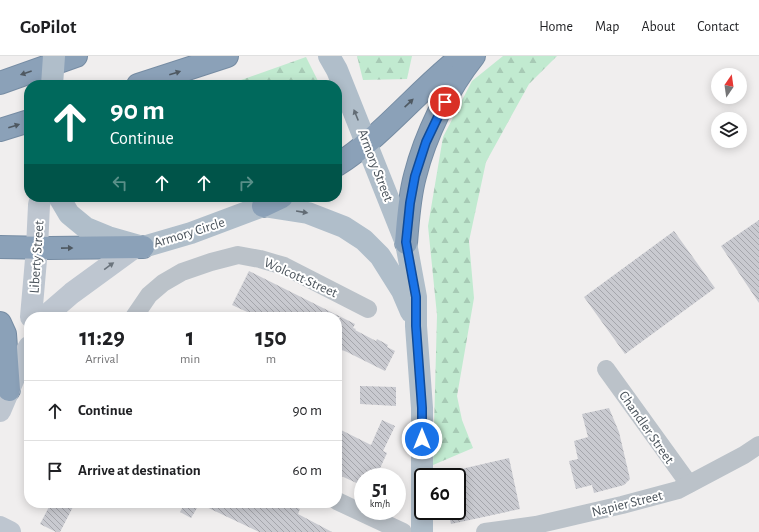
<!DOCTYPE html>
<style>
body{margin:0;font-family:"Alegreya Sans",sans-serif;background:#f2f2f2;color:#202124;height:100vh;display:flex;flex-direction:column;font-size:15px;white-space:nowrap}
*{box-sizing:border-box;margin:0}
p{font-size:13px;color:#757577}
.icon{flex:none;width:22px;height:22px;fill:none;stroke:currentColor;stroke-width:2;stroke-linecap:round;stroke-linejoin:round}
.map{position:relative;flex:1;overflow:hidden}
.details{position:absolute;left:24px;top:256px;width:318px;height:196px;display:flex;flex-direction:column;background:#fff;border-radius:16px;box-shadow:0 2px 10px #0003}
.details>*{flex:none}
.banner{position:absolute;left:24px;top:24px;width:318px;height:122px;border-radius:16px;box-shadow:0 2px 10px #0003;background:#00695c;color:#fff;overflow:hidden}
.needle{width:26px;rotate:13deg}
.controls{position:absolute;left:711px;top:12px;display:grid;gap:8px}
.controls a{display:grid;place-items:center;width:36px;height:36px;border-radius:50%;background:#fff;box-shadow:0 2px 10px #0003;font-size:20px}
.speed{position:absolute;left:354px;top:412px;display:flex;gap:8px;font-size:20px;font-weight:700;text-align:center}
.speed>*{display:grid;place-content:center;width:52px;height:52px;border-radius:50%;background:#fff;box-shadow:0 2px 10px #0003;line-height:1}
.speed small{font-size:10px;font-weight:400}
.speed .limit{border:2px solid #111;border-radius:6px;background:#fff;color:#111}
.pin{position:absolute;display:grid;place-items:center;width:34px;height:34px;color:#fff;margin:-17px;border:2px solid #fff;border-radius:50%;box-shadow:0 1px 4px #0007}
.me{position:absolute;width:44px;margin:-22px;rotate:0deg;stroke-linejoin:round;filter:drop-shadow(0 0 3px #0008)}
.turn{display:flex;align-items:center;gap:14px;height:84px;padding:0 20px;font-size:18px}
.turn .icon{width:52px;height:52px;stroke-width:2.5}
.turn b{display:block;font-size:28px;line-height:34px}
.lanes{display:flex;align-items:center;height:38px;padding:0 20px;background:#0003;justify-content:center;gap:20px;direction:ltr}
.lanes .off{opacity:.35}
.eta{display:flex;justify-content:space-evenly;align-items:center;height:68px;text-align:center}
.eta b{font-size:24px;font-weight:700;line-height:28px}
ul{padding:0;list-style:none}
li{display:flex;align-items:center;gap:12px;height:60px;padding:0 20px;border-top:1px solid #e0e0e0}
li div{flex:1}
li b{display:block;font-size:15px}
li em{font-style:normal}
header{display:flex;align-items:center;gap:24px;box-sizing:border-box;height:56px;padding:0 20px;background:#fff;border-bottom:1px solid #e0e0e0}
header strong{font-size:19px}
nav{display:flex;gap:22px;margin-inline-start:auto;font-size:14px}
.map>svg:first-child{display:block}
.forest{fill:url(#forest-firs)}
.building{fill:url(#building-back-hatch)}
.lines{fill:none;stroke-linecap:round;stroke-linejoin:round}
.motorway-casing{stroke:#768ca3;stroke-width:24}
.minor{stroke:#bbc2c9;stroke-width:18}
.secondary{stroke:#bec6d0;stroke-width:22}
.primary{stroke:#b0beca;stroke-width:22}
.motorway{stroke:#8ba1b8;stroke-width:22}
.primary-bridge{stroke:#b0beca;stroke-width:22}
.oneway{fill:#4f5962}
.oneway2{fill:#626c75}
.oneway3{fill:#6b747d}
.route-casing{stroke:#114b97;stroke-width:10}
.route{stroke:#1a73e8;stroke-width:7}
.labels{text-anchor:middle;stroke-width:4;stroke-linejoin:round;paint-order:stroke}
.street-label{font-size:14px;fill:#485159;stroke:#fff}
</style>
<header>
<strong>GoPilot</strong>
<nav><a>Home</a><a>Map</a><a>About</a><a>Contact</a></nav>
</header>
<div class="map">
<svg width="759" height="476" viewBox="0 0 759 476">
<defs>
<pattern id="forest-firs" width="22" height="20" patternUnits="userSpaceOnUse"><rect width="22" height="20" fill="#c1ead0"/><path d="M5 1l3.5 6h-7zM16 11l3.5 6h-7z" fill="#a7cab5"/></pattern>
<pattern id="building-back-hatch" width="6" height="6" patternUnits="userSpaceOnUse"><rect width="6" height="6" fill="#c9cad0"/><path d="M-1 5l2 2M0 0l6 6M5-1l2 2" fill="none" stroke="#a5a6ac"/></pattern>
</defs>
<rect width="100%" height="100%" fill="#f0eeee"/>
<g class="forest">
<path d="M357,0H412L407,23L363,24Z"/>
<path d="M503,0H557L529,28L486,106L469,185L474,242L457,340L462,364L473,392L433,409L437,259L428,170L443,81L472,25Z"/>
<path d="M306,1L320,29H227Z"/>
</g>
<g class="building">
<path d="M759,164V247L721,190Z"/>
<path d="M674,175L715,232L625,298L584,241Z"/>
<path d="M249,215L355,268L353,272L356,273L355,274L376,285L377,283L388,289L387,291L395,295L385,315L347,296L337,292V267L340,261H258L232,249Z"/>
<path d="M360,330L396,331V350L360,348Z"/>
<path d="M609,352L619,376L630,423L624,429L594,437L592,429L576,433L569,405L578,403L574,385L588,381L582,358Z"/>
<path d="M382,364L395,370L383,395L387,397L376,421H363V430L337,418V372L371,389Z"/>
<path d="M509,402L520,453L451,468L448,455H457V414Z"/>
<path d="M51,447H75L60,476H56L40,468Z"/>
<path d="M185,447H188L197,452L191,462L180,456Z"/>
<path d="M198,447H286L300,453L298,458L332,476H259Z"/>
</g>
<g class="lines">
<g class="motorway-casing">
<g id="motorway">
<path d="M0,27L76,0"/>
<path d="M138,29L227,0"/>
<path d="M0,74L29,65"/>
<path d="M337,109C384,79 418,34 462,0"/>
<path d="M263,150L282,141"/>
<path d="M406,187C408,164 409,142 415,120C425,80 448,32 474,0"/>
<path d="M0,191L50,192L143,191"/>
<path d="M0,267L5,278L9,334"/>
</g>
</g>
<g class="minor">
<path d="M134,261L149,239L163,227L182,216L211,206L238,199L260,203L284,210L368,253"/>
<path d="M606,313L689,428"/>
<path d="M337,445L403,476"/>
<path d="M485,476L536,469L622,449L678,434L744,399L759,389"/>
</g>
<g class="secondary">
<path d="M31,261L37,192L39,149L41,141"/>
<path d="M47,261L50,256L72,237L135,191"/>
<path d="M0,355L23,301L29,291"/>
<path d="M0,471L10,476"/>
</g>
<g class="primary">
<path d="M329,0L337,14L406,187L416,241V270L422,352V476"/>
<path d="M59,141L69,158L86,172L108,181L143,191L191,177L263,150L308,157L344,171L364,184L380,200L402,235L411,256"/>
</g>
<use href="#motorway" class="motorway"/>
<path class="primary-bridge" d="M52,29L54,0"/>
</g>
<defs><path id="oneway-solid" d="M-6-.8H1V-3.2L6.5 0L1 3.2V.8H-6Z"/></defs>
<g class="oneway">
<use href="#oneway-solid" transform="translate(26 17) rotate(161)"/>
<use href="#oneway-solid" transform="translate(175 17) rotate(-18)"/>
<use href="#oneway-solid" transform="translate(409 47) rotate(-43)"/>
<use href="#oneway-solid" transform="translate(14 70) rotate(-18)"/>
<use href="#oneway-solid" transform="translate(67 192) rotate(-1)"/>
</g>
<g class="oneway2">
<use href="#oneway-solid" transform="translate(356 59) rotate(-112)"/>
<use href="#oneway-solid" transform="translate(302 156) rotate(9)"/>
</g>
<use class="oneway3" href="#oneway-solid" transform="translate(109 210) rotate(-36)"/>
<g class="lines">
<g class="route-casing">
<path id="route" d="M422,383V352L416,270V241L406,186L410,147L415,120L426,86L445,46"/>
</g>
<use href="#route" class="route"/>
</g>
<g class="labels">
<g class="street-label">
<text transform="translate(376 109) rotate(69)" y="5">Armory Street</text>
<text transform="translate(189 176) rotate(-17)" y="5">Armory Circle</text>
<text transform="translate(36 201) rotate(-86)" y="5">Liberty Street</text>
<text transform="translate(301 221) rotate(24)" y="5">Wolcott Street</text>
<text transform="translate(647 371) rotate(55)" y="5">Chandler Street</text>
<text transform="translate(627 447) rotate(-14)" y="5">Napier Street</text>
</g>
</g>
</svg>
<div class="controls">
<a><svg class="needle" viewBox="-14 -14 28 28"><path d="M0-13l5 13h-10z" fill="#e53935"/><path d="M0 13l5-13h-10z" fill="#757577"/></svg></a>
<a><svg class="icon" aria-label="layers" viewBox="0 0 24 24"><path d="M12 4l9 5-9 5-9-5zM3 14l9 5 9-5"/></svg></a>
</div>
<div class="speed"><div>51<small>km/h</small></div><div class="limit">60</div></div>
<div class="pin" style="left:445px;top:46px;background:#d93025"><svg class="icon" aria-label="arrive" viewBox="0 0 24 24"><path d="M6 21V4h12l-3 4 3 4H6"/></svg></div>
<svg class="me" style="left:422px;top:383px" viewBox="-20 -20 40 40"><circle r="17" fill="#1a73e8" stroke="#fff" stroke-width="3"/><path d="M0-11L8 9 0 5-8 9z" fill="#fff"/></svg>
<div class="banner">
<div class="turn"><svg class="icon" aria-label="ahead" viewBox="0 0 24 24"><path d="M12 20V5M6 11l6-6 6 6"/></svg><div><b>90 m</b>Continue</div></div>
<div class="lanes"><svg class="icon off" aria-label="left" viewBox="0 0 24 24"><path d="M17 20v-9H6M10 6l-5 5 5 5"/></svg><svg class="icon" aria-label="ahead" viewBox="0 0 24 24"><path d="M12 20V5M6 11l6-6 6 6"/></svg><svg class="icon" aria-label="ahead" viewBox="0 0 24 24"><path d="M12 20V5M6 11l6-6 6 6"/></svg><svg class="icon off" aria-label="right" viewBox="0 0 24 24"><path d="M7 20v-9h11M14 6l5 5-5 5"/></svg></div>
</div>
<section class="details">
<div class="eta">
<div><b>11:29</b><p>Arrival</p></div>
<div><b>1</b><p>min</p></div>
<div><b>150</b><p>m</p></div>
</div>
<ul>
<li><svg class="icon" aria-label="ahead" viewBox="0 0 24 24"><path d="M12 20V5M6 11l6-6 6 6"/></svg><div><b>Continue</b></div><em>90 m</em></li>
<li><svg class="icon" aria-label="arrive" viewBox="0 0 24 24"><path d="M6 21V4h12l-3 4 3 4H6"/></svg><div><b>Arrive at destination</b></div><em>60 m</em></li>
</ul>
</section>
</div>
